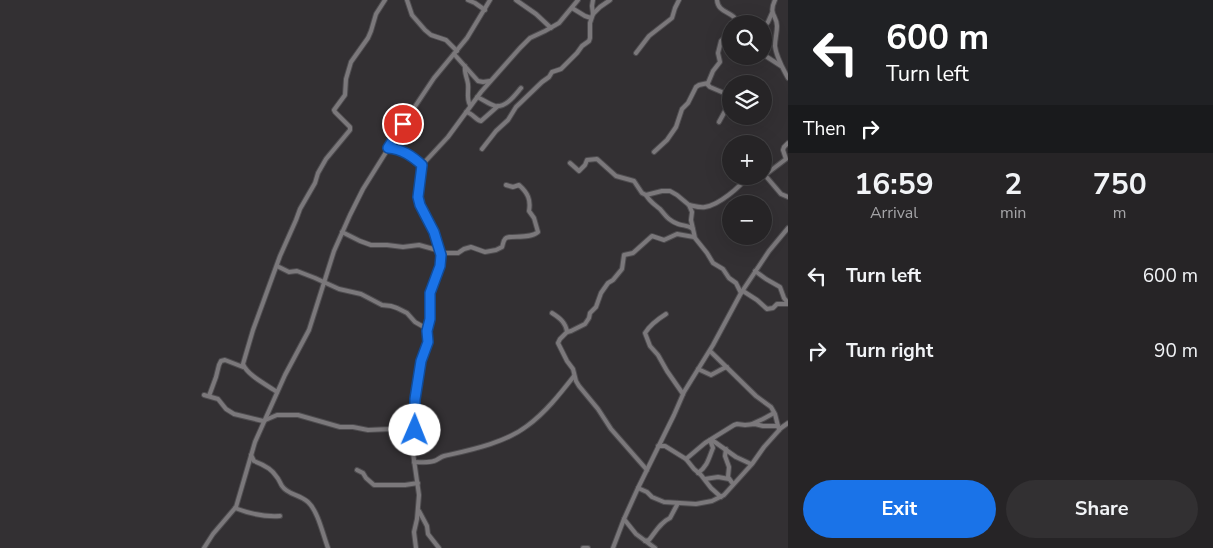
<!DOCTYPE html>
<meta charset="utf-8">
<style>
body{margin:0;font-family:"Nunito Sans",sans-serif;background:#323032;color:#f1f3f6;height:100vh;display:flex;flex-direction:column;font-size:19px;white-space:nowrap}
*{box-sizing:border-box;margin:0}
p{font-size:16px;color:#a4a4a7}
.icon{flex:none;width:28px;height:28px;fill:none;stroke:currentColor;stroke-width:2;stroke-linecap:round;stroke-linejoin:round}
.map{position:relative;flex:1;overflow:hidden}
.panel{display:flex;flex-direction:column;background:#262426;width:425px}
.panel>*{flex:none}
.top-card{background:#202124;color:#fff;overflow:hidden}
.buttons{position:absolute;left:722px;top:15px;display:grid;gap:10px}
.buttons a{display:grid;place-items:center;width:50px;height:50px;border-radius:50%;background:#262426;box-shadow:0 5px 20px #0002,0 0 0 1px #424143;font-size:25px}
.pin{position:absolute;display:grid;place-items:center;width:42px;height:42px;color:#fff;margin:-21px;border:2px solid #fff;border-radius:50%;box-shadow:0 1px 5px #0007}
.me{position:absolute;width:55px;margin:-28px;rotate:1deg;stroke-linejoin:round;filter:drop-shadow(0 0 4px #0008)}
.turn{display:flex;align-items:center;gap:18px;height:105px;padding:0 15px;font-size:22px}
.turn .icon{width:65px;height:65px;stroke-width:2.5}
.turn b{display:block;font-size:35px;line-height:42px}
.then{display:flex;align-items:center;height:48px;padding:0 15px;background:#0003;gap:10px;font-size:19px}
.eta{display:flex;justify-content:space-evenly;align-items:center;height:85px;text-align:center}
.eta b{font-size:30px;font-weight:700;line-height:35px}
.cta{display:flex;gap:10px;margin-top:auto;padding:10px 15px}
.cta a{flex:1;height:58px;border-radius:30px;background:#1a73e8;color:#fff;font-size:20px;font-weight:700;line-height:58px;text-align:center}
.cta a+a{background:#323032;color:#f1f3f6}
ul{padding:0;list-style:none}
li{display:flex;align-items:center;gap:15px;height:75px;padding:0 15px}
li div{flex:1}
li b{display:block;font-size:19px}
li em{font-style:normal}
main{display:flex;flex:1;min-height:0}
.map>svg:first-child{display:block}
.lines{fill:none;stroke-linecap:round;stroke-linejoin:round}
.minor-casing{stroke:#4e4c4f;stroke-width:6}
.minor{stroke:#7b787b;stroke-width:4}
.route-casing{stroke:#114b97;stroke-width:12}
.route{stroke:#1a73e8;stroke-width:9}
</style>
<main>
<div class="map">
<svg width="788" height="548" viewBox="0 0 788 548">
<rect width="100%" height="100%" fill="#333033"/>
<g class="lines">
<g class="minor-casing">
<g id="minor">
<path d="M407,0L412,15L425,30L431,35L446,40L457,51"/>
<path d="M468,0L475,3L485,10"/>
<path d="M516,0L536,14L551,28"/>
<path d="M717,0C718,14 735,11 738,24"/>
<path d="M775,0C768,15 777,15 777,26C777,33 775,39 775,46C776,56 783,69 788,78"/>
<path d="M572,8L585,16L591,18"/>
<path d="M593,14L600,7L610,0"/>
<path d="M764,27L768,22L772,13"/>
<path d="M636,53L649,36L672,18L675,8L679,0"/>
<path d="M454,54L478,81L483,82L490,81"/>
<path d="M764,55L781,66"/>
<path d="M465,66C464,73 467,77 468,84C469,91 466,98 470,105"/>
<path d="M707,84L710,87L731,96"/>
<path d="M477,97C482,99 489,104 495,106C506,108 515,95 521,88"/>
<path d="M466,112C473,113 475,120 481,121L498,106"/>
<path d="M719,122L731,100"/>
<path d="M388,148C402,149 412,156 422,165"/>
<path d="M482,149L496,131L508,120L516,107L542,82L549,77L552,72L561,69L577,53L582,46L589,41L590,38V23L593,14L592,6L593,0"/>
<path d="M654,152L667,140L676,127L682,109L688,103L696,87L699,85L708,83L713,71L720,62L718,53L721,41L731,32"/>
<path d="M570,163L579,171L585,165L587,160L597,159L616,176L634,181L642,193L646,195L662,191H670L677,195L689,205L692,212L691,220L695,238L707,253L713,263L723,269L729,278L736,283L741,293"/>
<path d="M764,174L781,194L788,197"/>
<path d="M765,175L786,159L783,150L784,147L788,143"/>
<path d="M646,195C650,202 654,204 660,209C666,216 669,221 678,224C684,226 688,225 693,229"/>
<path d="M689,205C694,206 700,208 705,207C719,205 740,187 748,176"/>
<path d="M342,232L360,241L371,245H387L403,247L419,245L437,250L441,253H458L464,249L471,247L485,252L496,250L502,247C503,245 503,241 505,239C508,234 529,240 538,232L534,218L529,211C531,200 528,193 519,185L513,187L506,185"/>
<path d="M277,266L289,272L297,271L315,278L339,289L361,294L382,305L391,306L397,308L407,313L415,322L422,326H429"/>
<path d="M755,271L766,279L780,287L784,298L788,303"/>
<path d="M743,291L757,300L767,309L773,308L777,304H788"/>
<path d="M552,313C560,318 566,323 567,332L560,339L558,343L567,361L573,369L576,381L579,386L598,409L611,429L647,470"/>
<path d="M666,314C658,319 650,325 645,333L650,346L658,355L667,371L683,394"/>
<path d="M567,332L571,331L585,324L589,318L590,313L596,307L601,293L608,283L613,280L622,269L624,255L633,253L652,236L664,240L677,234L694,237"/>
<path d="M710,351L756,396L771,407L775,414L779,430"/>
<path d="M698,369L711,375L724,368L727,367"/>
<path d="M277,392C267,385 247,375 243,364L253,330L280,256L296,220L300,209L315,183L318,173L326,159L350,130V127L335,112L334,110L345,95L346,79L351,62L368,38L371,31L376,14L385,0"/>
<path d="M204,395L218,399L226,409L234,414L263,421L277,415H298L340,427H353L368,430L391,429L397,432L403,437L413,439"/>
<path d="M209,396L216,377L219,365L221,361L225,360L243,367"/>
<path d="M752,424L763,419L774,413"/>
<path d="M712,440L736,457L751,464"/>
<path d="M658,446H665L686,459L694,469L701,475L711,488L721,497"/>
<path d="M726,449L725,456L729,467L728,477L733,484"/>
<path d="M251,455L254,461C262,464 272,469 276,476C279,479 280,483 282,486C288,495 299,494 308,502C318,511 323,535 328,548"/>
<path d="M686,459L705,443L734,425L737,424L745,425L755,424L763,426H778"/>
<path d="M414,462C421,462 428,463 434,461C438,460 440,457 444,456C470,450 505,443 527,426C545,413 560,394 574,376"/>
<path d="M357,470L363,473L366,478L374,485H405L418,483"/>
<path d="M698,473C708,466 709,457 713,448L710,440"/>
<path d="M705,479L718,477L729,479"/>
<path d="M638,488L647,492L652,497L664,502L696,504L712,501L724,495L752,464L764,447L781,428L788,423"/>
<path d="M235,508C250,514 264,517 280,516"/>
<path d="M419,511L427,526L428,534L439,548"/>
<path d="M624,519L636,534L655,548"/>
<path d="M645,541L649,540C656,531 661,522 670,518L678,503"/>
<path d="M204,548L213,534L236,507L255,442L285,375L309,330L334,251L350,215L363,189L408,117L434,78L467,38L490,0"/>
<path d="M416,548L414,532L417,519L419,495L412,446L415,433V399L421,361L428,342L427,331L430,320V293L440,266L441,255L434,232L420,205L418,197L422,165L448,137L481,92L520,48L530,38L545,31L559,23L578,0"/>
<path d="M583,548H588"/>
<path d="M613,548L624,519L638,488L674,415L684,392L713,345L741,293L769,251L788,228"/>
</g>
</g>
<use href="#minor" class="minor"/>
</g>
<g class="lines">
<g class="route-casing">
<path id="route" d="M403,124L388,148C402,149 412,156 422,165L418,197L420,205L434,232L441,255L440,266L430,293V319L427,331L428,342L421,361L415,399V430"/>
</g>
<use href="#route" class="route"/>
</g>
</svg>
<div class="buttons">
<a><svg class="icon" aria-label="search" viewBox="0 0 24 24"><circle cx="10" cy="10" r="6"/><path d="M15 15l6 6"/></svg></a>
<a><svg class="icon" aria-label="layers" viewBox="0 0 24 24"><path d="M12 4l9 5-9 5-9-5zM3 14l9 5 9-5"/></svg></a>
<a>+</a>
<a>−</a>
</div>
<div class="pin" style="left:403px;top:124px;background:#d93025"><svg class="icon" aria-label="arrive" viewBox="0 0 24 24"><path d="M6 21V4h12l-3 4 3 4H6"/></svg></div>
<svg class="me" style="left:415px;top:430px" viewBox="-20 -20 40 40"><circle r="19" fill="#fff"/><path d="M0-13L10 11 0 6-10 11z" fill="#1a73e8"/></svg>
</div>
<section class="panel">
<div class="top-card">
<div class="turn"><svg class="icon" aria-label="left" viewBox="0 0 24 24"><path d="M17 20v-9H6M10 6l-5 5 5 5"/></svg><div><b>600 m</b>Turn left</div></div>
<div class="then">Then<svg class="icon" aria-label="right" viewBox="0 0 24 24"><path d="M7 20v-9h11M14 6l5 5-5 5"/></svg></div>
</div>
<div class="eta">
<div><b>16:59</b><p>Arrival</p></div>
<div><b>2</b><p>min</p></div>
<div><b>750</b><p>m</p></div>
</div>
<ul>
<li><svg class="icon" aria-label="left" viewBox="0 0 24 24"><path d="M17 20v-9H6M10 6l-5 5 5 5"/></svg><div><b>Turn left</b></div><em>600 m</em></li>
<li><svg class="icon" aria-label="right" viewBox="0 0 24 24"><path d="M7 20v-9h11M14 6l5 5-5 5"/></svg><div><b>Turn right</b></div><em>90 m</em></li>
</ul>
<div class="cta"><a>Exit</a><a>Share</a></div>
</section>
</main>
